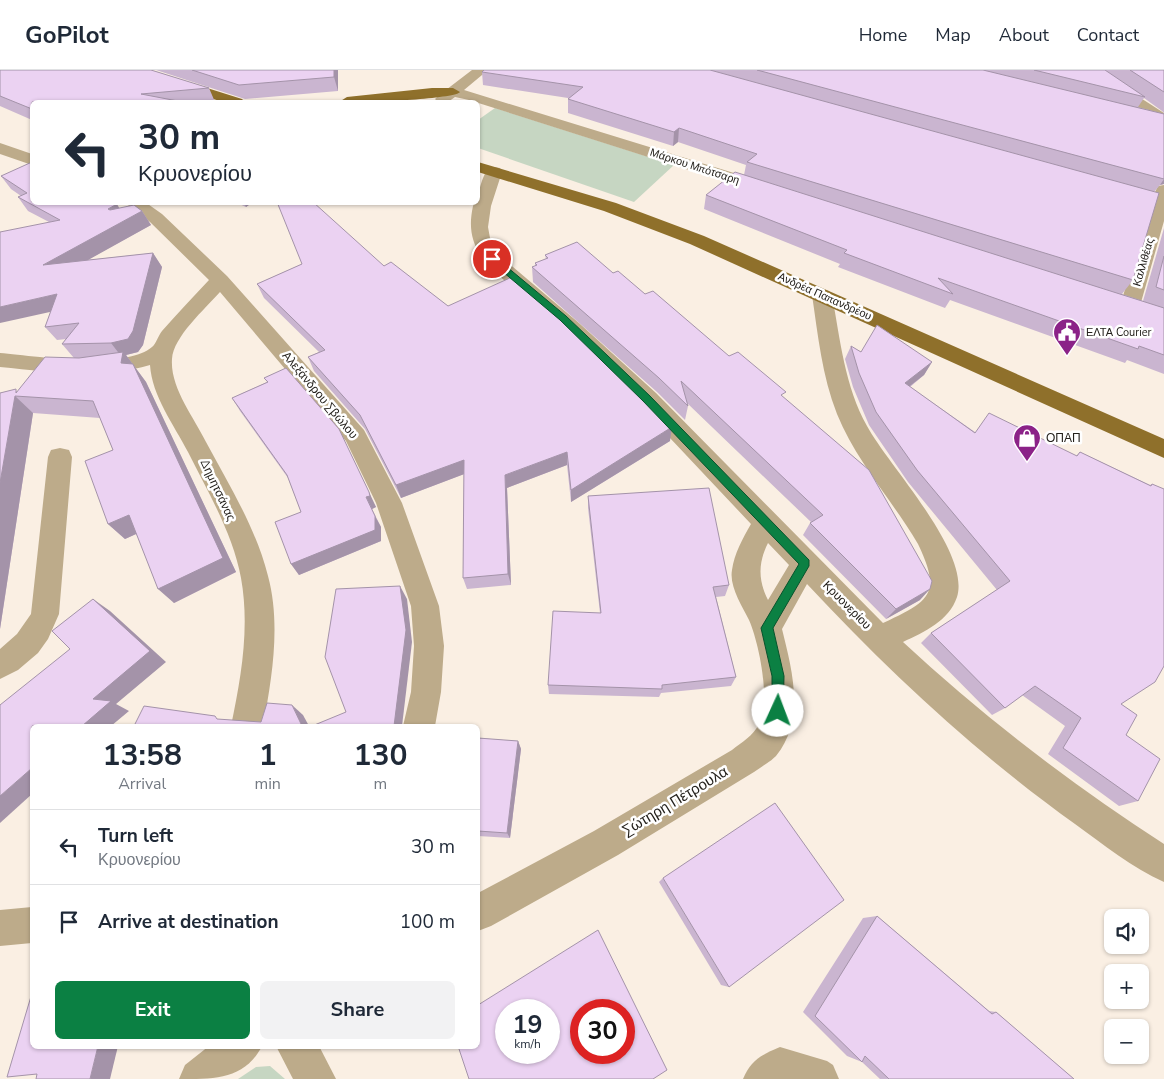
<!DOCTYPE html>
<meta charset="utf-8">
<style>
body{margin:0;font-family:"Nunito Sans",sans-serif;background:#f2f2f3;color:#1f2937;height:100vh;display:flex;flex-direction:column;font-size:19px;white-space:nowrap}
*{box-sizing:border-box;margin:0}
p{font-size:16px;color:#747a83}
.icon{flex:none;width:28px;height:28px;fill:none;stroke:currentColor;stroke-width:2;stroke-linecap:round;stroke-linejoin:round}
.map{position:relative;flex:1;overflow:hidden}
.drawer{position:absolute;left:30px;top:654px;width:450px;height:325px;display:flex;flex-direction:column;background:#fff;border-radius:8px;box-shadow:0 1px 4px #0004}
.drawer>*{flex:none}
.hud{position:absolute;left:30px;top:30px;width:450px;height:105px;border-radius:8px;box-shadow:0 1px 4px #0004;background:#fff;color:#1f2937;overflow:hidden}
.fabs{position:absolute;left:1104px;top:839px;display:grid;gap:10px}
.fabs a{display:grid;place-items:center;width:45px;height:45px;border-radius:8px;background:#fff;box-shadow:0 1px 4px #0004;font-size:25px}
.speed{position:absolute;left:495px;top:929px;display:flex;gap:10px;font-size:25px;font-weight:700;text-align:center}
.speed>*{display:grid;place-content:center;width:65px;height:65px;border-radius:50%;background:#fff;box-shadow:0 1px 4px #0004;line-height:1}
.speed small{font-size:12px;font-weight:400}
.speed .limit{border:8px solid #d22;background:#fff;color:#111}
.pin{position:absolute;display:grid;place-items:center;width:42px;height:42px;color:#fff;margin:-21px;border:2px solid #fff;border-radius:50%;box-shadow:0 1px 5px #0007}
.me{position:absolute;width:55px;margin:-28px;rotate:2deg;stroke-linejoin:round;filter:drop-shadow(0 0 4px #0008)}
.turn{display:flex;align-items:center;gap:18px;height:105px;padding:0 25px;font-size:22px}
.turn .icon{width:65px;height:65px;stroke-width:2.5}
.turn b{display:block;font-size:35px;line-height:42px}
.eta{display:flex;justify-content:space-evenly;align-items:center;height:85px;text-align:center}
.eta b{font-size:30px;font-weight:700;line-height:35px}
.action{display:flex;gap:10px;margin-top:auto;padding:10px 25px}
.action a{flex:1;height:58px;border-radius:8px;background:#0b8043;color:#fff;font-size:20px;font-weight:700;line-height:58px;text-align:center}
.action a+a{background:#f2f2f3;color:#1f2937}
ul{padding:0;list-style:none}
li{display:flex;align-items:center;gap:15px;height:75px;padding:0 25px;border-top:1px solid #e0e1e3}
li div{flex:1}
li b{display:block;font-size:19px}
li em{font-style:normal}
header{display:flex;align-items:center;gap:30px;box-sizing:border-box;height:70px;padding:0 25px;background:#fff;border-bottom:1px solid #e0e1e3}
header strong{font-size:24px}
nav{display:flex;gap:28px;margin-inline-start:auto;font-size:18px}
.map>svg:first-child{display:block}
.green{fill:#c6d6c2}
.lines{fill:none;stroke-linecap:round;stroke-linejoin:round}
.minor{fill:#bdab8a;fill-rule:evenodd}
.major{fill:#8f702b;fill-rule:evenodd}
.wall{fill:#cab5d0}
.shaded-wall{fill:#a493a9}
.building{fill:#ebd2f2;stroke:#a493a9;fill-rule:evenodd}
.route{fill:#0b8043;stroke:#07532c}
.labels{text-anchor:middle;stroke-width:5;stroke-linejoin:round;paint-order:stroke}
.far-street-label{font-size:11px;fill:#24211c;stroke:#fff}
.far-poi-label{font-size:11px;fill:#24211c;stroke:#fff;text-anchor:start}
.street-label{font-size:12px;fill:#24211c;stroke:#fff}
.poi-label{font-size:12px;fill:#24211c;stroke:#fff;text-anchor:start}
.near-street-label{font-size:15px;fill:#24211c;stroke:#fff}
</style>
<header>
<strong>GoPilot</strong>
<nav><a>Home</a><a>Map</a><a>About</a><a>Contact</a></nav>
</header>
<div class="map">
<svg width="1164" height="1009" viewBox="0 0 1164 1009">
<rect width="100%" height="100%" fill="#faefe3"/>
<g class="green">
<path d="M495,38L674,95L634,132L478,78V50Z"/>
<path d="M270,996L285,1009H238L256,997Z"/>
</g>
<g class="lines">
<g class="minor">
<path d="M472,0H488L464,20L770,114L773,118L770,122H758L469,30L455,27L448,32H438L435,29L438,26Z"/>
<path d="M1080,0H1097L1164,43V55L1158,53Z"/>
<path d="M0,73L32,84V95L0,84Z"/>
<path d="M494,97L500,98L502,102L491,136L488,157L490,168L499,185L579,253L656,323L883,553C930,531 942,524 918,474C892,430 856,391 837,344C822,306 818,265 812,225L815,221L822,219L829,221L832,225C840,269 845,317 867,356C888,395 971,482 957,527C949,551 924,562 903,572C984,647 1071,714 1164,774V812C1132,798 1103,774 1075,754C977,684 889,602 807,514L782,559C792,600 806,649 776,686C770,692 761,697 754,702L618,785L491,856L478,861V823L594,761L732,680C742,672 753,666 759,654C771,630 759,573 749,550C742,536 729,516 732,500C734,484 743,468 751,454L621,316L485,193C472,174 468,159 473,136L475,132H478C478,121 482,108 488,98ZM768,473L789,495L768,530C758,510 758,493 768,473Z"/>
<path d="M1164,115V151L1140,236L1137,241L1130,243L1123,241L1120,236L1150,136L1113,126L1110,122L1113,118L1119,117L1153,126L1158,116Z"/>
<path d="M124,132H145L162,144L227,206L364,360L402,433L439,536L444,576L441,622L435,656H403L411,622L414,576L411,536L376,433L346,371L220,222C205,239 173,267 172,289C170,318 194,347 206,372C229,415 256,458 268,506C281,554 272,608 263,656H231C241,608 250,558 241,508C233,464 208,422 188,382C174,355 152,326 150,295C99,310 51,302 0,297V283C34,286 125,300 152,277C156,274 158,266 162,261C177,244 193,227 209,210L150,152Z"/>
<path d="M60,378L69,380L72,387L59,544L48,569L38,583L18,600L0,609V579L17,564L31,544L48,387L51,380Z"/>
<path d="M32,837V873L0,876V840Z"/>
<path d="M209,976H262C245,1009 215,1009 179,1009L185,995Z"/>
<path d="M276,976H319L336,1009H293Z"/>
<path d="M780,977L827,991L833,995L839,1009H743C751,990 761,985 780,977Z"/>
</g>
<g class="major">
<path d="M128,0H150L242,29L245,32H223L130,3Z"/>
<path d="M432,18H453L460,22C456,29 353,34 339,32L347,27Z"/>
<path d="M478,92L616,133L704,166L1164,369V388L690,174L604,141L478,102Z"/>
</g>
</g>
<g class="wall">
<path d="M0,0L209,18L215,32H32V50L0,36Z"/>
<path d="M156,0H338V21L245,29Z"/>
<path d="M484,0H1164V43L1162,41L1144,28L1138,37L1164,44V114L1160,115L1154,122L1133,210L1122,224L1143,231L1164,158V304L1127,290L1125,293L950,230L945,238L838,197L840,194L704,139L706,125L744,105L746,95L678,72L673,76L568,43V28L483,15L482,2Z"/>
<path d="M1,106L119,138L142,141L151,155L87,190L153,183L162,197L143,275L138,282L126,285L146,312L236,502L174,533L136,464L125,469L108,454L113,380L100,348L33,343L0,559V323L18,321L74,288L62,274L66,269L57,270L45,257L51,242L49,152L28,141L18,127L21,126L11,119Z"/>
<path d="M235,132H253L246,137Z"/>
<path d="M545,185L613,203L645,224L784,328L920,530L886,549L803,465L810,453L811,452L687,333L688,336L685,350L657,322L533,212L532,197L535,196V193L546,189Z"/>
<path d="M302,194L384,196L448,236L670,371L571,432L567,395L507,418L511,515L467,519L463,508L464,404L401,428L365,359L314,301L308,287L319,282L264,228L257,214Z"/>
<path d="M851,276L861,282L932,292L924,305L910,317L975,362L1076,386L1080,382L1150,415L1152,414L1121,634L1138,731L1119,736L1048,684L1065,656L1022,625L1005,638L992,645L921,573L931,563L997,520L908,412L869,355L853,317L845,289Z"/>
<path d="M264,308L374,434L376,437L372,439L381,457V471L299,505L291,494L301,442L288,408L240,341L232,328L267,312Z"/>
<path d="M588,426L729,515L725,526L716,527L736,607L731,616L661,623L659,627L549,624L548,615L600,543L588,438Z"/>
<path d="M478,668L518,671L521,679L510,768L478,766Z"/>
<path d="M663,808L729,917L721,915L659,812Z"/>
<path d="M877,846L989,941L996,942L1074,1009H880L862,992L847,986L803,942L863,848Z"/>
</g>
<g class="shaded-wall">
<path d="M334,0H338V21L334,7Z"/>
<path d="M679,58L678,72L673,76L674,62Z"/>
<path d="M1164,105V114L1160,115L1164,109Z"/>
<path d="M244,132H253L246,137Z"/>
<path d="M117,134L125,148L108,139Z"/>
<path d="M142,141L151,155L54,209L43,195Z"/>
<path d="M153,183L162,197L143,275L138,282L126,285L146,312L236,502L174,533L158,519L121,293V286L111,273Z"/>
<path d="M57,224L68,238L0,253V237Z"/>
<path d="M932,292L924,305L897,326L905,313Z"/>
<path d="M15,326L33,343L0,559V413Z"/>
<path d="M672,357L670,371L571,432V420Z"/>
<path d="M567,382V395L507,418L511,515L508,504L505,405Z"/>
<path d="M464,390L467,403L401,428L396,415Z"/>
<path d="M369,422L376,437L372,439L366,427Z"/>
<path d="M129,445L145,460L125,469L108,454Z"/>
<path d="M375,446L381,457V471L299,505L291,494Z"/>
<path d="M400,516L407,529L412,572L402,656H394Z"/>
<path d="M930,519L920,530L886,549L896,539Z"/>
<path d="M93,529L110,541L166,592L116,634L129,641L111,656H82L93,629Z"/>
<path d="M292,635L303,645L309,656H302Z"/>
<path d="M518,671L521,679L510,768L507,763Z"/>
<path d="M32,698V724L0,753V726Z"/>
<path d="M98,976H118L110,1009H90Z"/>
</g>
<g class="building">
<path d="M0,0H151L209,18L141,24L183,32H32V39L0,26Z"/>
<path d="M192,0H334V7L239,15Z"/>
<path d="M484,0H710L1159,123L1133,210L747,92L757,84L679,58L674,62L568,29L583,17L482,2Z"/>
<path d="M757,0H983L1164,44V109Z"/>
<path d="M1034,0H1105L1145,27Z"/>
<path d="M1130,0H1164V22Z"/>
<path d="M32,92V132H114L117,134L108,139L110,140L134,135L142,141L43,195L153,183L133,261L128,269L111,273L62,274L79,253L45,257L57,224L0,237V162L60,150L18,127L27,123L1,106Z"/>
<path d="M735,102L1164,238V285L1139,276L1138,279L938,208L953,224L844,183L847,180L706,125Z"/>
<path d="M277,132H313L384,196L391,192L448,236L512,207L621,304L672,357L571,420L567,382L505,405L508,504L463,508L464,390L396,415L360,345L308,287L325,280L257,214L302,194Z"/>
<path d="M577,172L613,203L618,201L645,224L653,221L729,286L738,282L786,322L781,325L869,400L932,511L930,519L896,539L810,453L823,445L681,311L688,336L659,308L532,197L537,195L535,193L548,188L545,185Z"/>
<path d="M1164,186V220L1156,217Z"/>
<path d="M877,255L932,292L905,313L975,363L989,343L1077,386L1080,382L1151,416L1152,414L1164,419V596L1155,612L1121,634L1137,645L1126,665L1160,689L1138,731L1063,678L1081,648L1035,616L1005,638L931,563L1010,511L917,400L876,342L859,303L851,276L861,282Z"/>
<path d="M123,282L121,293L133,294L223,488L158,519L129,445L108,454L85,391L113,380L93,331L15,326L0,413V323L16,319V323L45,287L79,288Z"/>
<path d="M286,298L339,359L369,422L370,426L366,427L375,446V460L291,494L275,452L301,442L287,405L232,328L268,312L264,308Z"/>
<path d="M709,418L729,515L713,517L736,607L662,615V619L548,615L553,541L601,543L588,426Z"/>
<path d="M400,516L406,560L394,656H312L346,642L325,587L336,519Z"/>
<path d="M93,529L150,581L93,629L111,631L82,656H32V698L0,726V635L70,579L52,561Z"/>
<path d="M267,633L292,635L302,656H134L144,636L215,646L217,649L261,652Z"/>
<path d="M478,668L518,671L507,763L478,761Z"/>
<path d="M775,733L844,830L729,917L663,808Z"/>
<path d="M877,846L992,944L996,942L1074,1009H889L865,986L862,992L815,946Z"/>
<path d="M598,860L667,1000L653,1009H469L458,976H478V935ZM506,940H549V982H506ZM581,940H624V982H581Z"/>
<path d="M32,923V976H98L90,1009H36L37,1004L7,1007Z"/>
</g>
<path class="route" d="M490,187H495L566,246L650,326L809,490V496L773,558L784,606L783,646L778,648L774,646L772,641V606L761,558L799,494L643,331L560,250L490,191Z"/>
<defs>
<g id="civic-pin" transform="scale(1.4375)"><path d="M0 17L-7.5 6A9.5 9.5 0 1 1 7.5 6Z" fill="#8b2288" stroke="#fff"/><path d="M-.6-6.5H3V-4.5H.6V-3L4-1V1h2V6H-6V1h2V-1L-.6-3ZM-1.2 2.5V6h2.4V2.5Z" fill="#fff"/></g>
<g id="shop-pin" transform="scale(1.4375)"><path d="M0 17L-7.5 6A9.5 9.5 0 1 1 7.5 6Z" fill="#8b2288" stroke="#fff"/><path d="M-5-2.5h2.3a2.7 3.5 0 0 1 5.4 0H5L5.5 6h-11ZM-1.5-2.5h3a1.5 2.3 0 0 0-3 0Z" fill="#fff"/></g>
</defs>
<g fill-rule="evenodd">
<use href="#civic-pin" x="1067" y="262"/>
<use href="#shop-pin" x="1027" y="368"/>
</g>
<g class="labels">
<g class="far-street-label">
<text transform="translate(695 96) rotate(18)" y="4">Μάρκου Μπότσαρη</text>
<text transform="translate(1143 192) rotate(-74)" y="4">Καλλιθέας</text>
<text transform="translate(825 226) rotate(24)" y="4">Ανδρέα Παπανδρέου</text>
</g>
<g class="far-poi-label">
<text x="1086" y="266">ΕΛΤΑ Courier</text>
</g>
<g class="street-label">
<text transform="translate(320 325) rotate(50)" y="4">Αλεξάνδρου Σβώλου</text>
<text transform="translate(218 420) rotate(65)" y="4">Δημητσάνας</text>
<text transform="translate(847 535) rotate(45)" y="4">Κρυονερίου</text>
</g>
<g class="poi-label">
<text x="1046" y="372">ΟΠΑΠ</text>
</g>
<g class="near-street-label">
<text transform="translate(675 731) rotate(-31)" y="5">Σώτηρη Πέτρουλα</text>
</g>
</g>
</svg>
<div class="fabs">
<a><svg class="icon" aria-label="sound" viewBox="0 0 24 24"><path d="M4 9h4l5-4v14l-5-4H4zM17 9q2 3 0 6"/></svg></a>
<a>+</a>
<a>−</a>
</div>
<div class="speed"><div>19<small>km/h</small></div><div class="limit">30</div></div>
<div class="pin" style="left:492px;top:189px;background:#d93025"><svg class="icon" aria-label="arrive" viewBox="0 0 24 24"><path d="M6 21V4h12l-3 4 3 4H6"/></svg></div>
<svg class="me" style="left:778px;top:641px" viewBox="-20 -20 40 40"><circle r="19" fill="#fff"/><path d="M0-13L10 11 0 6-10 11z" fill="#0b8043"/></svg>
<div class="hud">
<div class="turn"><svg class="icon" aria-label="left" viewBox="0 0 24 24"><path d="M17 20v-9H6M10 6l-5 5 5 5"/></svg><div><b>30 m</b>Κρυονερίου</div></div>
</div>
<section class="drawer">
<div class="eta">
<div><b>13:58</b><p>Arrival</p></div>
<div><b>1</b><p>min</p></div>
<div><b>130</b><p>m</p></div>
</div>
<ul>
<li><svg class="icon" aria-label="left" viewBox="0 0 24 24"><path d="M17 20v-9H6M10 6l-5 5 5 5"/></svg><div><b>Turn left</b><p>Κρυονερίου</p></div><em>30 m</em></li>
<li><svg class="icon" aria-label="arrive" viewBox="0 0 24 24"><path d="M6 21V4h12l-3 4 3 4H6"/></svg><div><b>Arrive at destination</b></div><em>100 m</em></li>
</ul>
<div class="action"><a>Exit</a><a>Share</a></div>
</section>
</div>
